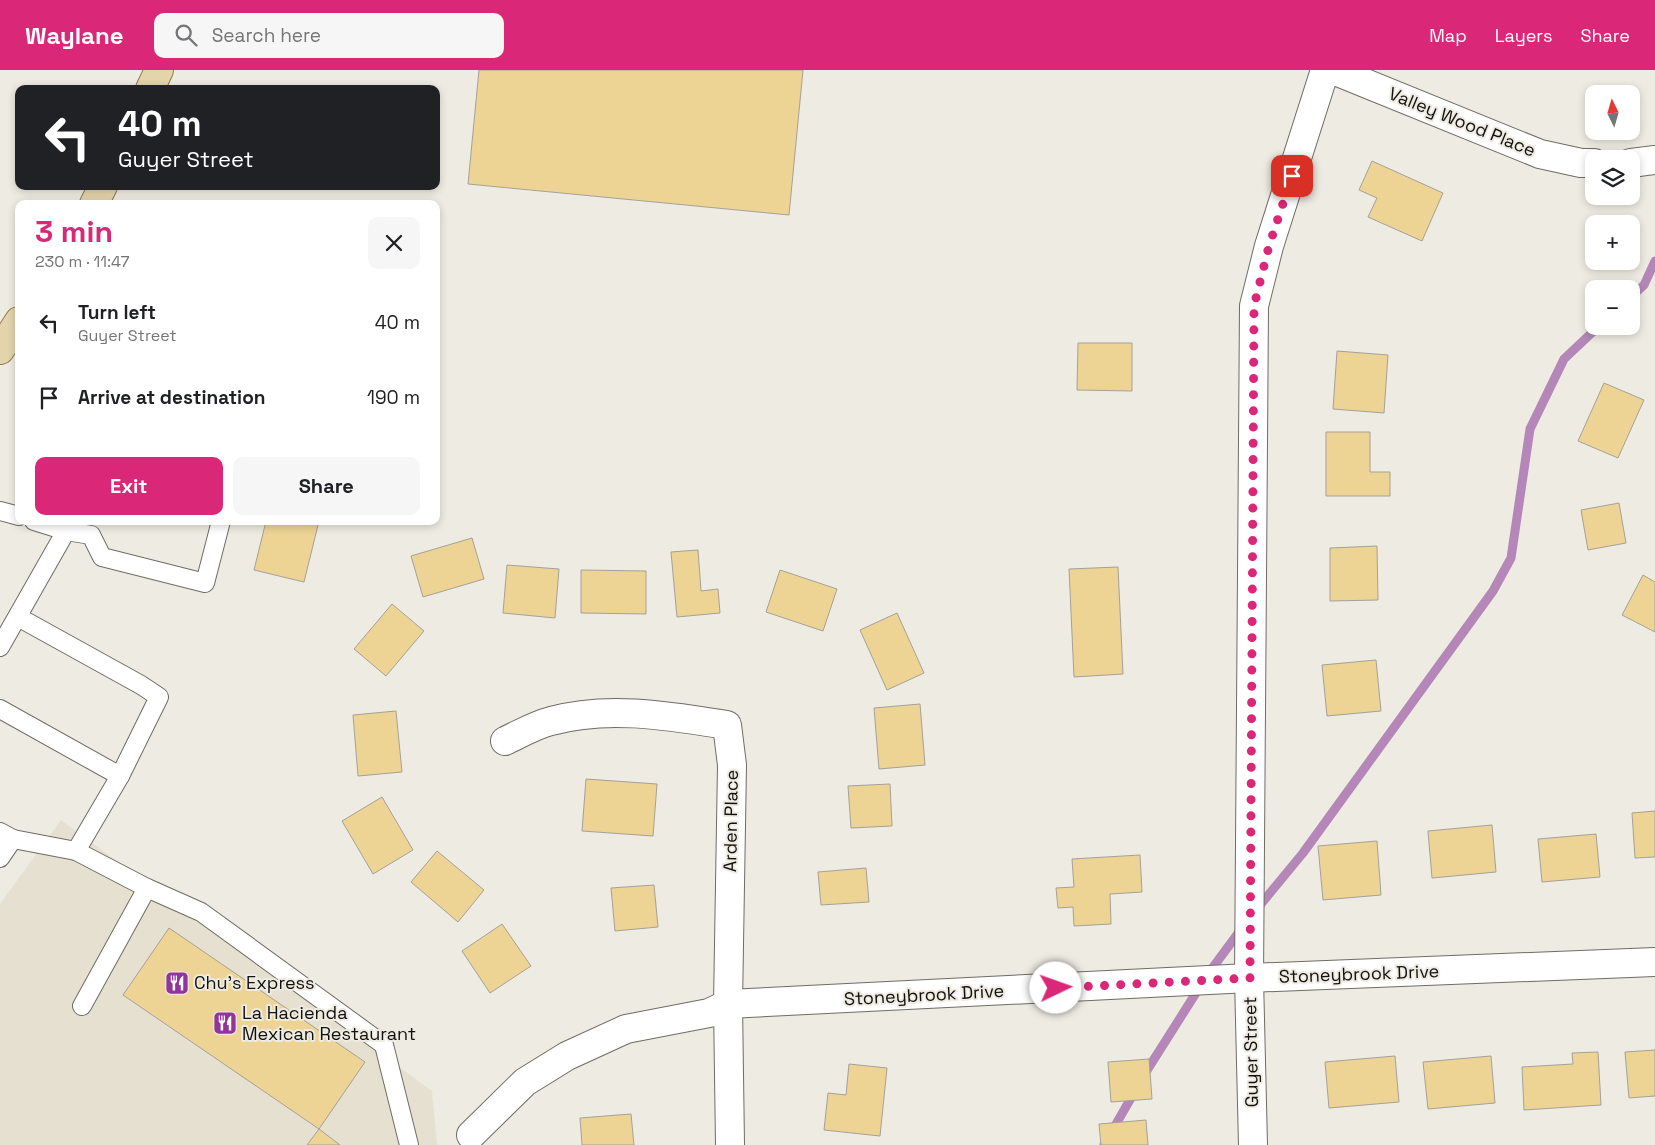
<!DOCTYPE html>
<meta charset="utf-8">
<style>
body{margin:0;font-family:"Space Grotesk",sans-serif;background:#f6f6f6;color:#202124;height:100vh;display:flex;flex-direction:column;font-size:19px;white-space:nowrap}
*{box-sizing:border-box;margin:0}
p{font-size:16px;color:#757577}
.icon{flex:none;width:28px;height:28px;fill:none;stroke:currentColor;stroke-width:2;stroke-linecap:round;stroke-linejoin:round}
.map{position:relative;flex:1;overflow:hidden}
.sheet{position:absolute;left:15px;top:130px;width:425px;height:325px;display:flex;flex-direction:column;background:#fff;border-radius:10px;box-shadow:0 2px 8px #0003}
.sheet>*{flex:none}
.hud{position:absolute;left:15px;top:15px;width:425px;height:105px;border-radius:10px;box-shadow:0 2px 8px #0003;background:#202124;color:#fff;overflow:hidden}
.needle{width:32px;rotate:355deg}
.buttons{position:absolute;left:1585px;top:15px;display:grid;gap:10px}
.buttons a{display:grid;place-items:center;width:55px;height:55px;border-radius:10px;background:#fff;box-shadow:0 2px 8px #0003;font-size:25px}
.pin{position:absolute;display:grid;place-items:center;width:42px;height:42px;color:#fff;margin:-21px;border-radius:10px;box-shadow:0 2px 8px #0006}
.me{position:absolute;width:55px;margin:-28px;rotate:87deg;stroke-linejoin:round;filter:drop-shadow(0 0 4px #0008)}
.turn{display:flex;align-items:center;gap:18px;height:105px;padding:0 20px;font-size:22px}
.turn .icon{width:65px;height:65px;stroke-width:2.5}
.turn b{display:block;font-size:35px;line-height:42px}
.round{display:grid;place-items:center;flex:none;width:52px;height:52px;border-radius:10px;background:#f6f6f6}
.overview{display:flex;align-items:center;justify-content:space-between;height:85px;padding:0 20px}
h1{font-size:30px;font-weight:800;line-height:38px;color:#db2777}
.primary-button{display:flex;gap:10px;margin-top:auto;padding:10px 20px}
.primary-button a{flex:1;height:58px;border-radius:10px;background:#db2777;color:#fff;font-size:20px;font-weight:800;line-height:58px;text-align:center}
.primary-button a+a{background:#f6f6f6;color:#202124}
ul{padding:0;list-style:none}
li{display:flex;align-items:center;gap:15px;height:75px;padding:0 20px}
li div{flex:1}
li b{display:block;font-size:19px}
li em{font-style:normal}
header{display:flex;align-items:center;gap:30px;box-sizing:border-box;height:70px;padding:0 25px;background:#db2777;color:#fff}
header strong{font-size:24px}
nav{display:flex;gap:28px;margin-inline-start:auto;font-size:18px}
.search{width:350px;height:45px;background:#f6f6f6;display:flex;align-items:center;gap:12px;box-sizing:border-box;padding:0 18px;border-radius:10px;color:#757577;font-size:19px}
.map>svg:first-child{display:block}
.built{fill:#e6e0d0}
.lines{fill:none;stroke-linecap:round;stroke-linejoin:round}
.stream{stroke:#b487b8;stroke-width:9}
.building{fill:#edd494;stroke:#a5a199}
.lane-casing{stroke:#6f6c64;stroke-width:20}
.street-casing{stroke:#6f6c64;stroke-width:30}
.primary-casing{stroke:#8d7d4f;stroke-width:30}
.lane{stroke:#fff;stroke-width:18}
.street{stroke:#fff;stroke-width:28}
.primary{stroke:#e3d4ab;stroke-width:28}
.route{stroke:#db2777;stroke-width:9;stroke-dasharray:0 16.2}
.labels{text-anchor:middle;stroke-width:4;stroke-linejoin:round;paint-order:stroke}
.street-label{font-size:18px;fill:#11100d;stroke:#eeebe2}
.poi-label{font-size:18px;fill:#11100d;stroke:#eeebe2;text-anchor:start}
</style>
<header>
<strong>Waylane</strong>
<div class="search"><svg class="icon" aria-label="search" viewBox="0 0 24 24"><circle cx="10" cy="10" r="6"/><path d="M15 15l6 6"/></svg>Search here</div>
<nav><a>Map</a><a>Layers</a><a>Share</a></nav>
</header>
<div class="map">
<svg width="1655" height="1075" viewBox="0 0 1655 1075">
<rect width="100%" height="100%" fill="#eeebe2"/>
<path class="built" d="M61,750L432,1021L437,1075H0V834Z"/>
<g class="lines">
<g class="stream">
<path d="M1631,227L1644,215L1655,191"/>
<path d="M1256,840L1303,783L1493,521L1511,488L1530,359L1564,289L1599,256"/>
<path d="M1208,904L1242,858"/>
<path d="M1144,1005L1201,915"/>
<path d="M1104,1075L1135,1021"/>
</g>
</g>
<g class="building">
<path d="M479,0H803L789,145L468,114Z"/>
<path d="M1372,91L1443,123L1422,171L1368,147L1377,128L1359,120Z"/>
<path d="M1078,273H1132V321L1077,320Z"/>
<path d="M1337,281L1388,285L1384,343L1333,339Z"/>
<path d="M1604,313L1644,330L1618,388L1578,371Z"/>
<path d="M1326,362H1370V402H1390V426H1326Z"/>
<path d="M1619,433L1626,473L1588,480L1581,440Z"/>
<path d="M266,451H319L304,512L254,500Z"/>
<path d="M472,468L484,509L423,527L411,486Z"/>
<path d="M1377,476L1378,530L1330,531V478Z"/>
<path d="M698,480L701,521L718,519L720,543L677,547L671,482Z"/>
<path d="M507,495L559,499L555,548L503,543Z"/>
<path d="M1118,497L1123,604L1074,607L1069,499Z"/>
<path d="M581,500L646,501V544L581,543Z"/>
<path d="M780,500L837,519L823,561L766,542Z"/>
<path d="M1643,505L1655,512V562L1622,545Z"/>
<path d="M392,534L424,561L386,606L354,579Z"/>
<path d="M897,543L924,603L887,620L860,560Z"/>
<path d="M1376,590L1381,641L1327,646L1322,595Z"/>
<path d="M920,634L925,695L879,699L874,638Z"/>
<path d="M396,641L402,702L358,706L353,645Z"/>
<path d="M586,709L657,714L653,766L582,761Z"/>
<path d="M890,714L892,756L851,758L848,716Z"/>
<path d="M382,727L413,780L373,804L342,751Z"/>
<path d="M1655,741V787L1635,788L1632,743Z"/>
<path d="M1492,755L1496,802L1432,808L1428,761Z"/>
<path d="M1596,764L1600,807L1542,812L1538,769Z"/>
<path d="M1377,771L1381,825L1323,830L1318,776Z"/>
<path d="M437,781L484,820L458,852L411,812Z"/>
<path d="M1140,785L1142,822L1110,824L1111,854L1074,856L1073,837L1058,838L1056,818L1074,817L1072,789Z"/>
<path d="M866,798L869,832L821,835L818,802Z"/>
<path d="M654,815L658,857L615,861L611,818Z"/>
<path d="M502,854L531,896L490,923L462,881Z"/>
<path d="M169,858L365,992L319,1059L123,925Z"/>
<path d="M1655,980V1026L1629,1028L1625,982Z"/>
<path d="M1598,982L1601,1035L1524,1040L1522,997L1573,994L1572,983Z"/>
<path d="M1395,986L1399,1032L1329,1038L1325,992Z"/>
<path d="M1491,986L1495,1033L1428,1039L1423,992Z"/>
<path d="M1149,989L1152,1029L1111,1032L1108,992Z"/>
<path d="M849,994L887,998L880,1066L824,1060L828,1023L846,1025Z"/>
<path d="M631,1044L634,1075H582L580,1048Z"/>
<path d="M1146,1050L1148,1075H1101L1099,1054Z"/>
<path d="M319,1059L340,1075H307Z"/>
</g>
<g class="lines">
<g class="lane-casing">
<g id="lane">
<path d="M0,441L19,446"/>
<path d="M34,451L66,461L91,465L102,487L205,513L221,451"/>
<path d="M18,547L141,615L159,627L120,706L76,781"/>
<path d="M0,577L66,461"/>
<path d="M0,639L120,706"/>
<path d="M0,762L13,769L0,788"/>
<path d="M13,769L76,781L147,818L201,842L384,975L409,1075"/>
<path d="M82,936L147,818"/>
</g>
</g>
<g class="street-casing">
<g id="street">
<path d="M1333,0L1540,84L1581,93H1594"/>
<path d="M1631,93L1655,90"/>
<path d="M505,671C520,664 535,655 551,651C608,635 670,646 727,655L732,695L728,934L730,1075"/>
<path d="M471,1065L525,1012L567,986L626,959L709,943L728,934L1249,908L1655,892"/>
<path d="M1253,1075L1249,908L1254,236L1269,176L1325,0"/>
</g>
</g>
<g class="primary-casing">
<g id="primary">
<path d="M150,19L159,0"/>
<path d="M94,134L103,116"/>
<path d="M0,280L19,251"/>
</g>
</g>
<use href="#lane" class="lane"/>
<use href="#street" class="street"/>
<use href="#primary" class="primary"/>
</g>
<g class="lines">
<path class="route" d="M1056,918L1250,908L1254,236L1269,176L1292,106"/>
</g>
<defs>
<g id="restaurant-square" transform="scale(1.25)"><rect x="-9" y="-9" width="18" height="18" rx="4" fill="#93349d" stroke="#eeebe2"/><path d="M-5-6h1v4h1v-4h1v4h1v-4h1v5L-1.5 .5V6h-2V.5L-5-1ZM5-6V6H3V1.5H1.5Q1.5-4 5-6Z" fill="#fff"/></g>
</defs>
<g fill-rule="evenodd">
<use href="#restaurant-square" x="177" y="913"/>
<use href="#restaurant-square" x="225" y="953"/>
</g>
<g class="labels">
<g class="street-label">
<text transform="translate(1462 52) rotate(22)" y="6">Valley Wood Place</text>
<text transform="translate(731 751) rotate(-89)" y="6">Arden Place</text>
<text transform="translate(1359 904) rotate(-2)" y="6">Stoneybrook Drive</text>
<text transform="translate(924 925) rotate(-3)" y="6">Stoneybrook Drive</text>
<text transform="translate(1251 982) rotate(-91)" y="6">Guyer Street</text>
</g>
<g class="poi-label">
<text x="194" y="919">Chu's Express</text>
<text x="242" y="949">La Hacienda<tspan x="242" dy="21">Mexican Restaurant</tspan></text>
</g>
</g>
</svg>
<div class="buttons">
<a><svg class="needle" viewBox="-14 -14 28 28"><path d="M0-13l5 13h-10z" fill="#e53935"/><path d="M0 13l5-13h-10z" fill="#757577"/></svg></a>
<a><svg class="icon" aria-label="layers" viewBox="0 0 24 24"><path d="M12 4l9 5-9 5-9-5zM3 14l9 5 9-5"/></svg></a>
<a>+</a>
<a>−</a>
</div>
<div class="pin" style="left:1292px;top:106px;background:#d93025"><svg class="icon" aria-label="arrive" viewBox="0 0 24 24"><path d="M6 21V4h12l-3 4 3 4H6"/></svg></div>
<svg class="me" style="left:1056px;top:918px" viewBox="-20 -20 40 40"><circle r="19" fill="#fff"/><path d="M0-13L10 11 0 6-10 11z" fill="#db2777"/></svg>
<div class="hud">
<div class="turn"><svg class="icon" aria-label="left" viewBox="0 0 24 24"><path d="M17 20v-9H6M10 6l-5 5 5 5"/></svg><div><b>40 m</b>Guyer Street</div></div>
</div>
<section class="sheet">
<div class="overview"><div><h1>3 min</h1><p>230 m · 11:47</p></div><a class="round"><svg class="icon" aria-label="close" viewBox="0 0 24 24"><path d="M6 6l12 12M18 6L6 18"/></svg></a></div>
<ul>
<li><svg class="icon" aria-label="left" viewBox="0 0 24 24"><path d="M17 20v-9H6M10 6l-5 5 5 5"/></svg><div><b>Turn left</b><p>Guyer Street</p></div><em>40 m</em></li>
<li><svg class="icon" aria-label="arrive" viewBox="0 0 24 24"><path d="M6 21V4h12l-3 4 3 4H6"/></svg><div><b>Arrive at destination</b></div><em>190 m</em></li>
</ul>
<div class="primary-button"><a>Exit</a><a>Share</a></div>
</section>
</div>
